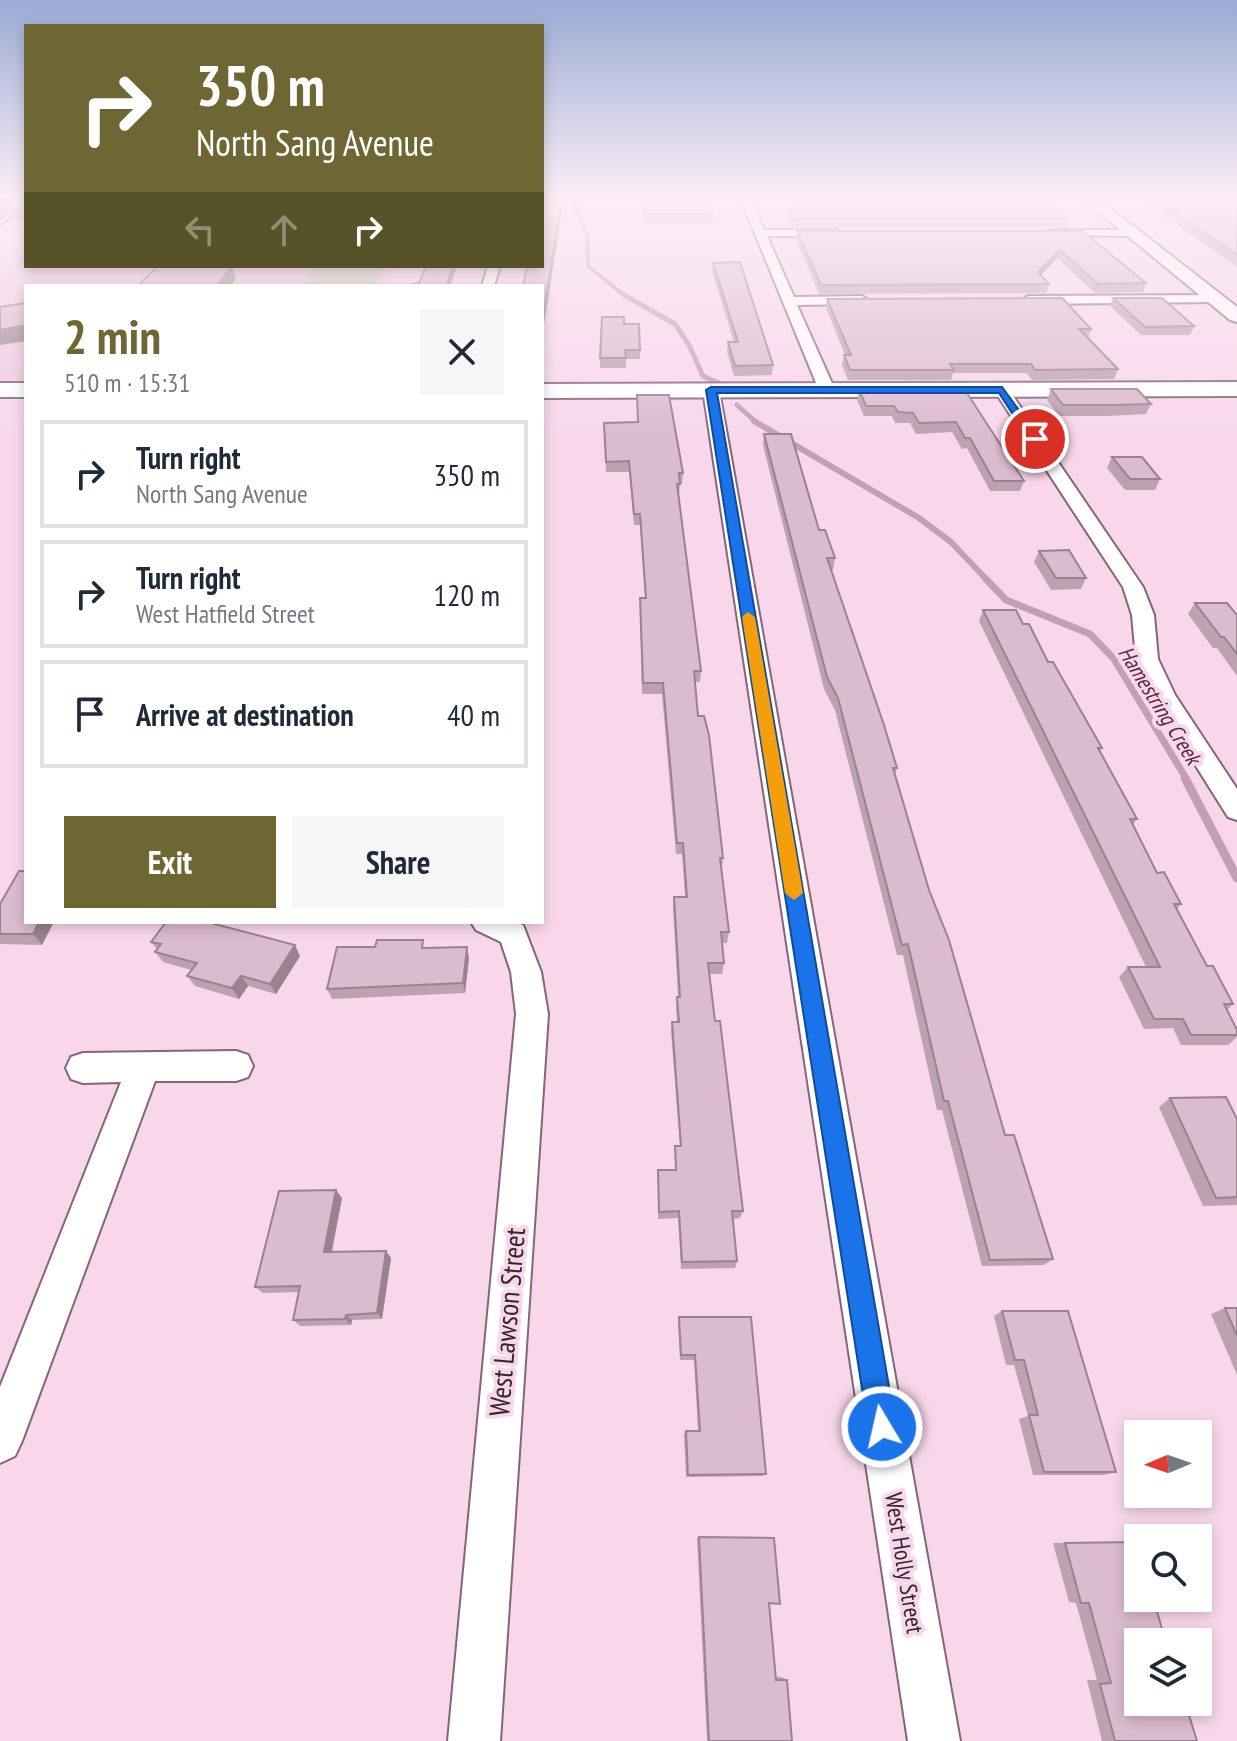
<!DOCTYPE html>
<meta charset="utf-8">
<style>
body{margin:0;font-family:"PT Sans Narrow",sans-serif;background:#f6f6f7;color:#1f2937;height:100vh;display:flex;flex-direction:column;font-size:30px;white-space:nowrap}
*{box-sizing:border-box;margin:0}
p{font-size:26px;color:#747a83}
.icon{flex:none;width:44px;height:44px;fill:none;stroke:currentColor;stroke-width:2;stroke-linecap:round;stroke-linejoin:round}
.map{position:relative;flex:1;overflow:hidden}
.side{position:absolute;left:24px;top:284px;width:520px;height:640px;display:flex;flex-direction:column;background:#fff;border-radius:0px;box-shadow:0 4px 12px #0003}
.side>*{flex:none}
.top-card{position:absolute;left:24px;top:24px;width:520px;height:244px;border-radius:0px;box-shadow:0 4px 12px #0003;background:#6e6734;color:#fff;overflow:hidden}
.needle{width:52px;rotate:268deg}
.tools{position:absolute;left:1124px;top:1420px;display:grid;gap:16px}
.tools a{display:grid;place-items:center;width:88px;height:88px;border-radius:0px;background:#fff;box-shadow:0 4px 12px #0003;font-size:40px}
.pin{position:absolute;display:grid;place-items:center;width:68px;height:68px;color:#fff;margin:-34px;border:4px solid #fff;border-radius:50%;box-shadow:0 2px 8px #0007}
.me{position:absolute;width:88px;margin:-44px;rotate:351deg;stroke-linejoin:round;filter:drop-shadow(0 0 6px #0008)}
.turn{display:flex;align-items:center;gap:28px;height:168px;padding:0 40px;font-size:36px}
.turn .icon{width:104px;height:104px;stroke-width:2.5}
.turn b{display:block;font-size:56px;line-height:68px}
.lanes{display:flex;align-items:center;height:76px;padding:0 40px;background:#0003;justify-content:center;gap:40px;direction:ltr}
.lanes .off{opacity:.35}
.round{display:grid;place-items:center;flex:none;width:84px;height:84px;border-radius:0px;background:#f6f6f7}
.head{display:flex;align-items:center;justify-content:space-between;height:136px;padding:0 40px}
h1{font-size:48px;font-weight:600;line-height:60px;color:#6e6734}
.cta{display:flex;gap:16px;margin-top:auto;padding:16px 40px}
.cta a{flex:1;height:92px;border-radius:0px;background:#6e6734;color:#fff;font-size:32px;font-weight:600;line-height:92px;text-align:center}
.cta a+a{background:#f6f6f7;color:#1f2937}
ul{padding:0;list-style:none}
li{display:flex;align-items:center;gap:24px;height:108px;margin:0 16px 12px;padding:0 24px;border:4px solid #e0e1e3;border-radius:0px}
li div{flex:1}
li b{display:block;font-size:30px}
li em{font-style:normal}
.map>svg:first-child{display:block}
.built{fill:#f0c9e1}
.green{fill:#ccc9af}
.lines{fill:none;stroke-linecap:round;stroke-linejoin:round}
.stream-far4{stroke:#c39eb5;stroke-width:4}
.stream-far3{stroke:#c39eb5;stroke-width:5}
.stream-far2{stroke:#c39eb5;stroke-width:6}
.stream-far1{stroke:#c39eb5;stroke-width:7}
.stream{stroke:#c39eb5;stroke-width:9}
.lane-casing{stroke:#836678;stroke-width:4}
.street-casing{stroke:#836678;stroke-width:4}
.secondary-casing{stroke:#836678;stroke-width:4}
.lane{fill:#fff;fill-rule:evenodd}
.street{fill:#fff;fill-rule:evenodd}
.secondary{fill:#fff;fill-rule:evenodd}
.wall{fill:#bca1b1}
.shaded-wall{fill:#998390}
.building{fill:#dbbbce;stroke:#998390;stroke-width:2}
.route{fill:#1a73e8;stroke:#114b97;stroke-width:2}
.slow{fill:#f59e0b}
.labels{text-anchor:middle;stroke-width:8;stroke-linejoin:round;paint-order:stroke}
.far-water-label{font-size:22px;font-style:italic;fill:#582949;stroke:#f8d7eb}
.street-label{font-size:24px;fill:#33272e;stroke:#f8d7eb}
.near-street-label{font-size:28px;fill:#33272e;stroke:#f8d7eb}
</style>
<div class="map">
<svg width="1237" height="1741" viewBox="0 0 1237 1741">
<rect width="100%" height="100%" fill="#f8d7eb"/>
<path class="built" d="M26,253V266H395L385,286H26V390H0V272Z"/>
<path class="green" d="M313,266H385L375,286H304Z"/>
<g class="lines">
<path class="stream-far4" d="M576,197L577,211L587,235L588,266L626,297"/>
<g class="stream-far3">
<path d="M624,295L675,324L689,345L703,376L721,384"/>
<path d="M737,405L757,423"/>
</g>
<path class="stream-far2" d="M754,421L919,518L951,542L988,581"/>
<path class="stream-far1" d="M986,579L1006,600L1090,634L1114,659L1187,780"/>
<path class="stream" d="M1185,778L1237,878"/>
<g class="lane-casing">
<path id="lane" d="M26,203V207L0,224V220Z"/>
</g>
<g class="street-casing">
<g id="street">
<path d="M740,197H750L764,230H836L842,233L836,236H767L794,297L862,296L868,300L862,304L797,305L835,390L832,393L819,390Z"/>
<path d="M1049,230H1133L1139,233L1133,236L1045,235Z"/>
<path d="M488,266H500L494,286H482Z"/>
<path d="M1215,295L1220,296V302L1028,304L1022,300L1028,296Z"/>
<path d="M711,385L719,390L960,1741H908L703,390Z"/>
<path d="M997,387H1007L1143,587L1154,615L1158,659L1175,695L1237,789V820L1228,817L1152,696L1136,659L1132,615L1123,587L994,390Z"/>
<path d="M471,922H516L523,925L541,972L548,1014L500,1741H448L516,1014L511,972L501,942L476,930Z"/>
<path d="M236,1051L248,1055L253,1066L248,1077L236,1081H155L22,1441L15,1456L0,1463V1387L121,1082L83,1083L71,1079L66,1068L71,1057L83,1053Z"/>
</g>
</g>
<g class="secondary-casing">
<g id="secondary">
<path d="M1080,197H1096L1237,307V322L1230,320Z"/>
<path d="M1237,382V396L542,398V384Z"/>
<rect x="0" y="383" width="26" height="14"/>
</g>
</g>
<use href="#lane" class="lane"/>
<use href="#street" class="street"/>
<use href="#secondary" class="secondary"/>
</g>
<g class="wall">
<path d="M0,197L26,204V221H10L7,214L0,219Z"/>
<path d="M641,197H707L713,214L712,224H645Z"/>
<path d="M787,197H992L994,198L996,197H1056L1053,204H1050L1068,219L1065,227H791L787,217L788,209H794Z"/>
<path d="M1127,197H1237V267L1140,199H1131Z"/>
<path d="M797,231H1082L1146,283L1143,292L1095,293L1057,258L1041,275L1049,284L1046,293L819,294L796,239Z"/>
<path d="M713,263L773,365L772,375L734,376L727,352L728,342H734L712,271Z"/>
<path d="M1113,298L1194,326L1190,335H1141L1110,306Z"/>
<path d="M827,299L1091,329L1088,338L1118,369L1114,379L1032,380L1027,373H953L951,380H848L842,365L844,355H845L826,308Z"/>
<path d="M624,324L640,350V359H626V368H600V358Z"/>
<path d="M1051,389L1151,404L1146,414L1108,416H1059L1047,400Z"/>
<path d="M859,390H965L1024,481L1020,491H990L967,448L962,449L952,432L916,434L910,423H895L892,416H864L857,400Z"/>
<path d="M604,423L683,473L682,484H680L679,495L701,671L700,682H695L698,716L723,858L722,869L729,932L727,943H722L724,963L722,974H709L715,1021L743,1211L740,1218L733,1219L737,1261L735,1268L681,1269L678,1218L658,1219V1170H675V1146H680L671,1032L672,1022H677L676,1007L677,997H678L673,908L674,897H685L682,854H676L662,694H642L640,609L645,598L640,525H634L629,472H606Z"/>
<path d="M764,434L835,558L833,570H831L897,768L895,774L929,890L1005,1135L1053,1259L1044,1265L982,1266L942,1110H937L903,955H897L835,710L824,689L763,445Z"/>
<path d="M1112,457L1160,479L1155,490H1125L1107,468Z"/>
<path d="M1039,551L1086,578L1081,589L1051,590L1034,562Z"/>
<path d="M1195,603L1237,615V676L1217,648H1213L1188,614Z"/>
<path d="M983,610L1023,624L1102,748L1100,752L1137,819L1133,825L1157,873L1181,904L1177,909L1207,966L1233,1004L1227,1010L1237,1030V1037L1228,1045H1181L1173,1028L1144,1029L1119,977L1128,967H1146L979,621Z"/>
<path d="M19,871L42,945L0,944V904Z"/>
<path d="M151,942L300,956L276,994L248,986L239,999L195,986L187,976L191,970L163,962L155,952L157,949Z"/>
<path d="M425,948L469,958L465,993L332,999L327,989Z"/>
<path d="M1170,1098L1237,1119V1205L1203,1206L1159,1107Z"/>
<path d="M342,1198L332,1252L386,1251L391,1258L382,1319L352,1320L351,1325L300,1326L293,1320L299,1292L263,1293L255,1287Z"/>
<path d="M1225,1308H1237V1375L1211,1314Z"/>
<path d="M1002,1311L1116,1472L1104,1475H1033L1019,1419L1028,1416L1014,1365H1006L994,1316Z"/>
<path d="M679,1317L766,1474L762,1476L686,1477L684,1434L686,1431H698L694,1360H680L678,1322Z"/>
<path d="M699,1537L769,1603L776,1677H782L787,1680L792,1741H707L697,1538Z"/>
<path d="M1135,1542L1197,1741H1102L1087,1680H1097L1076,1603L1069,1602L1053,1543Z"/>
</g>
<g class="shaded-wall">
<path d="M0,197H25L2,204L7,214L0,219Z"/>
<path d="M562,197H564L542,337V323Z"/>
<path d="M1060,250L1057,258L1035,281L1038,272Z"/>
<path d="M232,266L236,279L231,286H216Z"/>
<path d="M453,266H457L450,286H446Z"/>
<path d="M26,325V341L0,345V330Z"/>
<path d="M39,922H54L42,945L33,934Z"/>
<path d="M295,945L300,956L276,994L270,984Z"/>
<path d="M467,947L469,958L465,993L463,983Z"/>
<path d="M241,976L248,986L239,999L232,988Z"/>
<path d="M336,1190L342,1198L330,1259L324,1252Z"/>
<path d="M386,1251L391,1258L382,1319L377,1313Z"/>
<path d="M346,1315L352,1320L351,1325L345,1319Z"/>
</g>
<g class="building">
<path d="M14,197H26V204H2Z"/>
<path d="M542,197H562L542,323V286H523L527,266H542Z"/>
<path d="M643,197H707L713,214H645Z"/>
<path d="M793,197H992L994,198L998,197H1041L1068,219H792L788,209H800Z"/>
<path d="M1151,197H1237V255Z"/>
<path d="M797,231H1082L1146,283L1098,284L1060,250L1038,272L1049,284L821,285Z"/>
<path d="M740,262L773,365L735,366L728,342H738L713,263Z"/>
<path d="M158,266H232L216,286H138Z"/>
<path d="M426,266H453L446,286H401L419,283Z"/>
<path d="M1062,298L1091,329H1079L1118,369L1035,370L1031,364H950L954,370H850L844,355H851L827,299Z"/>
<path d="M1113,298H1162L1194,326L1145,327Z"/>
<path d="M26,303V325L0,330V307Z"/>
<path d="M602,317H624V324H639L640,350H625L626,358H600Z"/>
<path d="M1051,389H1137L1151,404L1112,405H1063Z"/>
<path d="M859,390H965L1024,481H994L970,438H965L956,422L919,423L913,413L898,412L894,406H866Z"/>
<path d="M637,395H669L683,473H679L680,484H677L701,671H694L698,716H704L709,735L723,858H720L729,932H721L724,963H708L715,1021H720L743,1211H732L737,1261L682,1262L679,1211L659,1212L658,1170H676L675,1146H681L672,1022H679L677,997H680L674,897H687L683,843H677L663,683H643L640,598H646L640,514H634L629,461L606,462L604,423L638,422Z"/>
<path d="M764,434H791L819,530H825L835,558H827L884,725L897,768H893L929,890L949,940L1005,1135H1014L1053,1259L990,1260L948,1101H944L908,944L902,945L838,698L827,677Z"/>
<path d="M1112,457H1142L1160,479H1130Z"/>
<path d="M1069,550L1086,578H1056L1039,551Z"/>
<path d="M1195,603H1227L1237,615V654L1224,637H1221Z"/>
<path d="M983,610H1016L1023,624H1029L1048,662H1053L1102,748H1098L1137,819H1130L1157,873L1164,872L1181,904H1174L1207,966H1213L1233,1004H1224L1237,1030V1035H1191L1183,1019H1154L1128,967H1160Z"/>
<path d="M19,871H26V922H39L33,934H0V904Z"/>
<path d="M166,922H207L295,945L270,984L241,976L232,988L187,976L197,963L155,952L161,944L151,942Z"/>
<path d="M377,940H423L422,948L467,947L463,983L327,989L337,947H375Z"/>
<path d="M1226,1097L1237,1119V1197L1216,1198L1170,1098Z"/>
<path d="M336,1190L324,1252L386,1251L377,1313L346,1315L345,1319L293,1320L300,1286L255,1287L279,1191Z"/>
<path d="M1225,1308H1237V1336Z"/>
<path d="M1002,1311H1068L1116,1472H1044L1029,1415H1038L1024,1360H1015Z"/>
<path d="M679,1317H751L766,1474L688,1475L686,1431H700L695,1355H681Z"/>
<path d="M699,1537L774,1538L780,1604L769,1603L776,1680H787L792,1741H709Z"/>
<path d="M1135,1542L1138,1551V1598H1153L1166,1642H1138V1702H1185L1197,1741H1115L1100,1684L1111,1683L1089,1603H1081L1065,1543Z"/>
</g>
<linearGradient id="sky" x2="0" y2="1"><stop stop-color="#99abd4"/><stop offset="0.45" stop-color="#fcedf6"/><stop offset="1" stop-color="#fcedf6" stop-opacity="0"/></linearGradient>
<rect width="1237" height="440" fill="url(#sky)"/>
<path class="route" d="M711,387H1002L1040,439L1031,442L999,393H717L896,1427L892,1437L882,1441L872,1437L868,1427L706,390Z"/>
<path class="slow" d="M748,612L755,617L803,893L794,900L785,893L742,617Z"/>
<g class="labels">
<g class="far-water-label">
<text transform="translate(1160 705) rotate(58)" y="8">Hamestring Creek</text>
</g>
<g class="street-label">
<text transform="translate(904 1563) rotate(81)" y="8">West Holly Street</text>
</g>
<g class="near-street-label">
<text transform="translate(507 1322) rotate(-85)" y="10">West Lawson Street</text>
</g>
</g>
</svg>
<div class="tools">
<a><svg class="needle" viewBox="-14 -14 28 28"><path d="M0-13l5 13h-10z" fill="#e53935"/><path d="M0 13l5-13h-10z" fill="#747a83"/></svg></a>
<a><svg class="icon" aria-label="search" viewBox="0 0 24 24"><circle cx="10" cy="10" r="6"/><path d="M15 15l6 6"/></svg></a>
<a><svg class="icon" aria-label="layers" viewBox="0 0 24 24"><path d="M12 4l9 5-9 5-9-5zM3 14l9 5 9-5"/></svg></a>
</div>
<div class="pin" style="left:1035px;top:439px;background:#d93025"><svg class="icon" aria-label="arrive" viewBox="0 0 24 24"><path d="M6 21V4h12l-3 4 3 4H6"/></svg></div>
<svg class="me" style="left:882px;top:1427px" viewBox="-20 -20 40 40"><circle r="17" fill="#1a73e8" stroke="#fff" stroke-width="3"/><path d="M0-11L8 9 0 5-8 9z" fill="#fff"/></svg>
<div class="top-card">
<div class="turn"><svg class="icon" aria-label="right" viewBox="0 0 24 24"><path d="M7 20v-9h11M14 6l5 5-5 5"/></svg><div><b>350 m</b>North Sang Avenue</div></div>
<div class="lanes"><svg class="icon off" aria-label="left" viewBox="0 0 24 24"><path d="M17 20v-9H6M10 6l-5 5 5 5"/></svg><svg class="icon off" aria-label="ahead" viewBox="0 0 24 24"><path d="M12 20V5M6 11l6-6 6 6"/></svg><svg class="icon" aria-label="right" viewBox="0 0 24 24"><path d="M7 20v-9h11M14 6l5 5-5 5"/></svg></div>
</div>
<section class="side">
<div class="head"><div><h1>2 min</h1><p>510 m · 15:31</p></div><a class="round"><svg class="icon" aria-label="close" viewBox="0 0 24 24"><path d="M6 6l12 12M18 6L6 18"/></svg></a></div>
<ul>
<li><svg class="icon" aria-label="right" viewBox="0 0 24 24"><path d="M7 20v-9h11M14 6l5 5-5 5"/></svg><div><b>Turn right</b><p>North Sang Avenue</p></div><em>350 m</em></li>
<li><svg class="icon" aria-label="right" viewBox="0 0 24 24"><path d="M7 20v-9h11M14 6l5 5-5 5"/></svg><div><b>Turn right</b><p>West Hatfield Street</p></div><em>120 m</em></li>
<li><svg class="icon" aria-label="arrive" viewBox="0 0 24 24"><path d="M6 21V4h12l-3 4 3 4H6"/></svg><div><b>Arrive at destination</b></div><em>40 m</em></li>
</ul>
<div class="cta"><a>Exit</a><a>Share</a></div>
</section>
</div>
